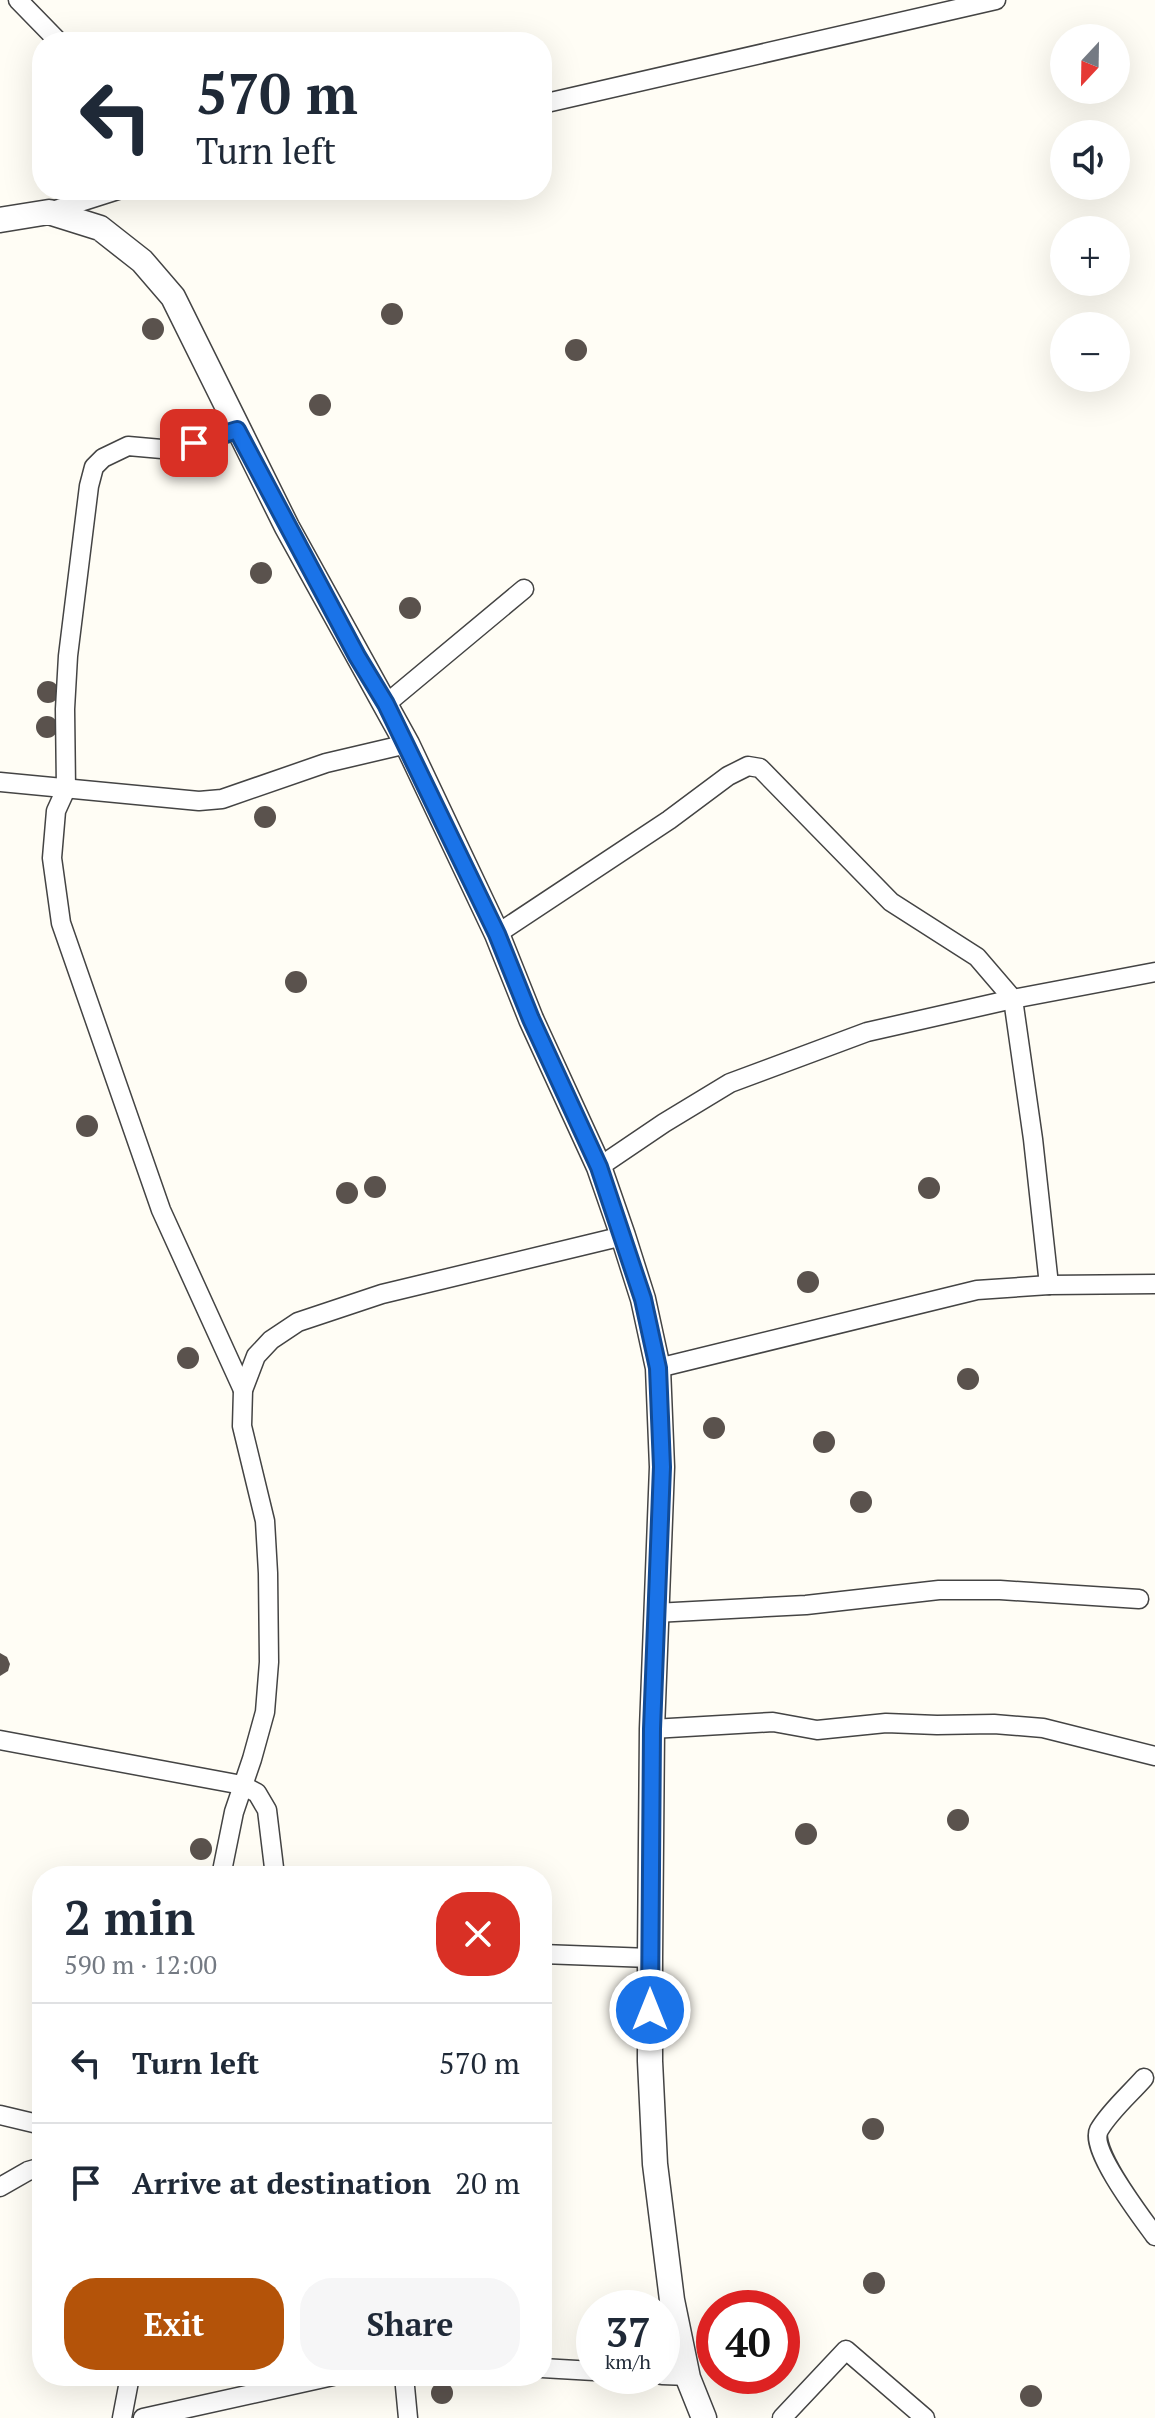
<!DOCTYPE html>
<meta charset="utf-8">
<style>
body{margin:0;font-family:"PT Serif",serif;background:#f6f6f7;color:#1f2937;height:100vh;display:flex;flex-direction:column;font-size:30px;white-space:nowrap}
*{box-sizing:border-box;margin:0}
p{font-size:26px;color:#747a83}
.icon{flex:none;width:44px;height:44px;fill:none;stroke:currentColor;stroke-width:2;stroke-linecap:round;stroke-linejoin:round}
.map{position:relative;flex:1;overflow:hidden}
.drawer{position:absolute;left:32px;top:1866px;width:520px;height:520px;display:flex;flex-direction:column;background:#fff;border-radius:32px;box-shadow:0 8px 32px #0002}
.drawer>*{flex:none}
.hud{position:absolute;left:32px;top:32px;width:520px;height:168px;border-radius:32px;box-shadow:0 8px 32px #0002;background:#fff;color:#1f2937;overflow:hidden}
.needle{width:52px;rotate:202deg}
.fabs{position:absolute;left:1050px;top:24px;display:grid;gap:16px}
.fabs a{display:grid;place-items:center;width:80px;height:80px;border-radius:50%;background:#fff;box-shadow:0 8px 32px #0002;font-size:40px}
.speed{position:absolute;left:576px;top:2290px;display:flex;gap:16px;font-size:40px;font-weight:700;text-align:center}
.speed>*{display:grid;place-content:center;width:104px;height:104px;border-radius:50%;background:#fff;box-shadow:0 8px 32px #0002;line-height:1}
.speed small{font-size:20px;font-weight:400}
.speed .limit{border:12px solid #d22;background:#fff;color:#111}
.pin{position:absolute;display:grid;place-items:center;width:68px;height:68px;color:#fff;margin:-34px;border-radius:16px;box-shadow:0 4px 12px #0006}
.me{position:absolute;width:88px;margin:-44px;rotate:0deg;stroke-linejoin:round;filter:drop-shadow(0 0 6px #0008)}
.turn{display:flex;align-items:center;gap:28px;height:168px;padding:0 32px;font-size:36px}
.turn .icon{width:104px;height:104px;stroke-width:2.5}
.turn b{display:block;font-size:56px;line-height:68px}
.round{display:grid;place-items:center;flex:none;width:84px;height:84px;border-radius:32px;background:#f6f6f7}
.overview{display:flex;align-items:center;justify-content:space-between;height:136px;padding:0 32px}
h1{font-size:48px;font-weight:800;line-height:60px}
.cta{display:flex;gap:16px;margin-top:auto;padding:16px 32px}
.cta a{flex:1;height:92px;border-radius:32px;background:#b45309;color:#fff;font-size:32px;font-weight:800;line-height:92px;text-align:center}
.cta a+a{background:#f6f6f7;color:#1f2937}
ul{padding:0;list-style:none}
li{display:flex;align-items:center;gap:24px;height:120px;padding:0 32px;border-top:2px solid #e0e1e3}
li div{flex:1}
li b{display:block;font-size:30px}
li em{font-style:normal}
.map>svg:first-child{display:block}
.building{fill:#5a524d}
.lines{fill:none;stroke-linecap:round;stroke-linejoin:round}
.minor-casing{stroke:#444;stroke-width:21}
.tertiary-casing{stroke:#444;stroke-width:27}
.minor{stroke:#fff;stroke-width:18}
.tertiary{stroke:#fff;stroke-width:24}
.route-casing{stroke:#114b97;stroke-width:20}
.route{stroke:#1a73e8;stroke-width:14}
</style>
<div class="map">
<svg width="1155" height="2418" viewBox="0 0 1155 2418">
<rect width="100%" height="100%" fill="#fffdf5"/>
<g class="building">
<circle cx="392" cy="314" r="11"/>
<circle cx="153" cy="329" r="11"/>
<circle cx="576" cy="350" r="11"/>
<circle cx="320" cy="405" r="11"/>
<circle cx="261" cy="573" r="11"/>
<circle cx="410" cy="608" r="11"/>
<circle cx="48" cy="692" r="11"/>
<circle cx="47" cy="727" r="11"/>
<circle cx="265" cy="817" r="11"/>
<circle cx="296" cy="982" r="11"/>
<circle cx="87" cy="1126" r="11"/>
<circle cx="375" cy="1187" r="11"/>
<circle cx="929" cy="1188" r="11"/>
<circle cx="347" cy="1193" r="11"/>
<circle cx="808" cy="1282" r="11"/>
<circle cx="188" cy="1358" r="11"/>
<circle cx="968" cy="1379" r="11"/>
<circle cx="714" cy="1428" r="11"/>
<circle cx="824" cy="1442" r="11"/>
<circle cx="861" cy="1502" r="11"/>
<path d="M0,1653L7,1657L10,1664L8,1671L0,1676Z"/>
<circle cx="958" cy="1820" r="11"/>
<circle cx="806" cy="1834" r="11"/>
<circle cx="201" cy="1849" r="11"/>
<circle cx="873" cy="2129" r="11"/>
<circle cx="874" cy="2283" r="11"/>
<circle cx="442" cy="2393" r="11"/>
<circle cx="1031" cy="2396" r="11"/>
</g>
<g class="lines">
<g class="minor-casing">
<g id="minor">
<path d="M18,0L59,42"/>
<path d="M542,104L996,0"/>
<path d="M49,212L118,190"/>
<path d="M237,430L173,450L128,446L103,458L94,467L89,486L68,656L65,709L66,789L56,811L52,858L61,923L161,1210L243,1390"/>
<path d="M386,704L524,589"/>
<path d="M0,782L199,801L222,799L326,763L407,744"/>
<path d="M497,934L669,820L728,776L748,766L760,768L891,902L977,957L1013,999L1033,1139L1049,1285"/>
<path d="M599,1167L664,1123L730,1083L867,1032L1013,999L1155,972"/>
<path d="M658,1368L977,1290L1049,1285L1155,1284"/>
<path d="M655,1613L806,1605L939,1590H1000L1139,1599"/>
<path d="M652,1729L773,1722L817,1730L886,1723L937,1725L994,1724L1043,1728L1155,1756"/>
<path d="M0,1740L242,1785L257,1793L267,1810L275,1876"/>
<path d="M221,1876L234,1812L252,1759L265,1712L269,1662L268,1573L265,1521L242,1426L243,1390L256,1356L271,1340L298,1322L382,1294L623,1236"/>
<path d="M542,1954L650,1958"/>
<path d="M1144,2078C1130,2094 1110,2111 1099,2130C1089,2149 1142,2218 1155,2236"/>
<path d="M0,2115L42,2125"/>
<path d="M0,2187L28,2171L42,2167"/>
<path d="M542,2368L594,2371"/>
<path d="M662,2375L689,2376"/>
<path d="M404,2376L408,2418"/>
<path d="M122,2418L130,2376"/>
<path d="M143,2418L333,2376"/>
<path d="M782,2418L846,2350L925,2418"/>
</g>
</g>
<g class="tertiary-casing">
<path id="tertiary" d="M0,220L49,212L100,228L142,261L173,297L287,527L407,744L497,934L531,1019L599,1167L623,1236L643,1299L658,1368L662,1467L652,1729L650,1958V2061L655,2164L672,2300L688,2378L704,2418"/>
</g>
<use href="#minor" class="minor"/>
<use href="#tertiary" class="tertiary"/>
</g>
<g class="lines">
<g class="route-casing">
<path id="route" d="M194,443L237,430L357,656L386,704L497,934L531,1019L599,1167L643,1299L658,1368L662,1467L652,1729L650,2010"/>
</g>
<use href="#route" class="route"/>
</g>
</svg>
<div class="fabs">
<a><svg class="needle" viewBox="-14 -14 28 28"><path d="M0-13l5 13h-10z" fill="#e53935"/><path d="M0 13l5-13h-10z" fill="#747a83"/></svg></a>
<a><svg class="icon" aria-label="sound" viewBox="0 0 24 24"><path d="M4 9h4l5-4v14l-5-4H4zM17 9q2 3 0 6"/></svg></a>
<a>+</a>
<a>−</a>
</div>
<div class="speed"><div>37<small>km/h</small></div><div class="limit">40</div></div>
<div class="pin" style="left:194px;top:443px;background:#d93025"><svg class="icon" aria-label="arrive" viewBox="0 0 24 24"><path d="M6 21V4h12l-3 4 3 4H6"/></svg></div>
<svg class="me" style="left:650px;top:2010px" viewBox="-20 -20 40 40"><circle r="17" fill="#1a73e8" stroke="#fff" stroke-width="3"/><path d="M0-11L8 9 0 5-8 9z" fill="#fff"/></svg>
<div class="hud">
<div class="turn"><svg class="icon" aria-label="left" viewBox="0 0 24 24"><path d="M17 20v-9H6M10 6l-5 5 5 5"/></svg><div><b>570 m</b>Turn left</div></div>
</div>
<section class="drawer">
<div class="overview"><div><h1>2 min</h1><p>590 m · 12:00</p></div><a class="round" style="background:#d93025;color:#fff"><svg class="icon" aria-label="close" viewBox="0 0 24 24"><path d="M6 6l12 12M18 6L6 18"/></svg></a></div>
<ul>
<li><svg class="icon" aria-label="left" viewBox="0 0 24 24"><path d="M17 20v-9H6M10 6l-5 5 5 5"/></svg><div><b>Turn left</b></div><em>570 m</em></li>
<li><svg class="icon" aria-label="arrive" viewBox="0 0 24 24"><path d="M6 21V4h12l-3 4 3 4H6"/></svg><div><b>Arrive at destination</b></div><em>20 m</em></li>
</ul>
<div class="cta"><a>Exit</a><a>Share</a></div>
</section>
</div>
